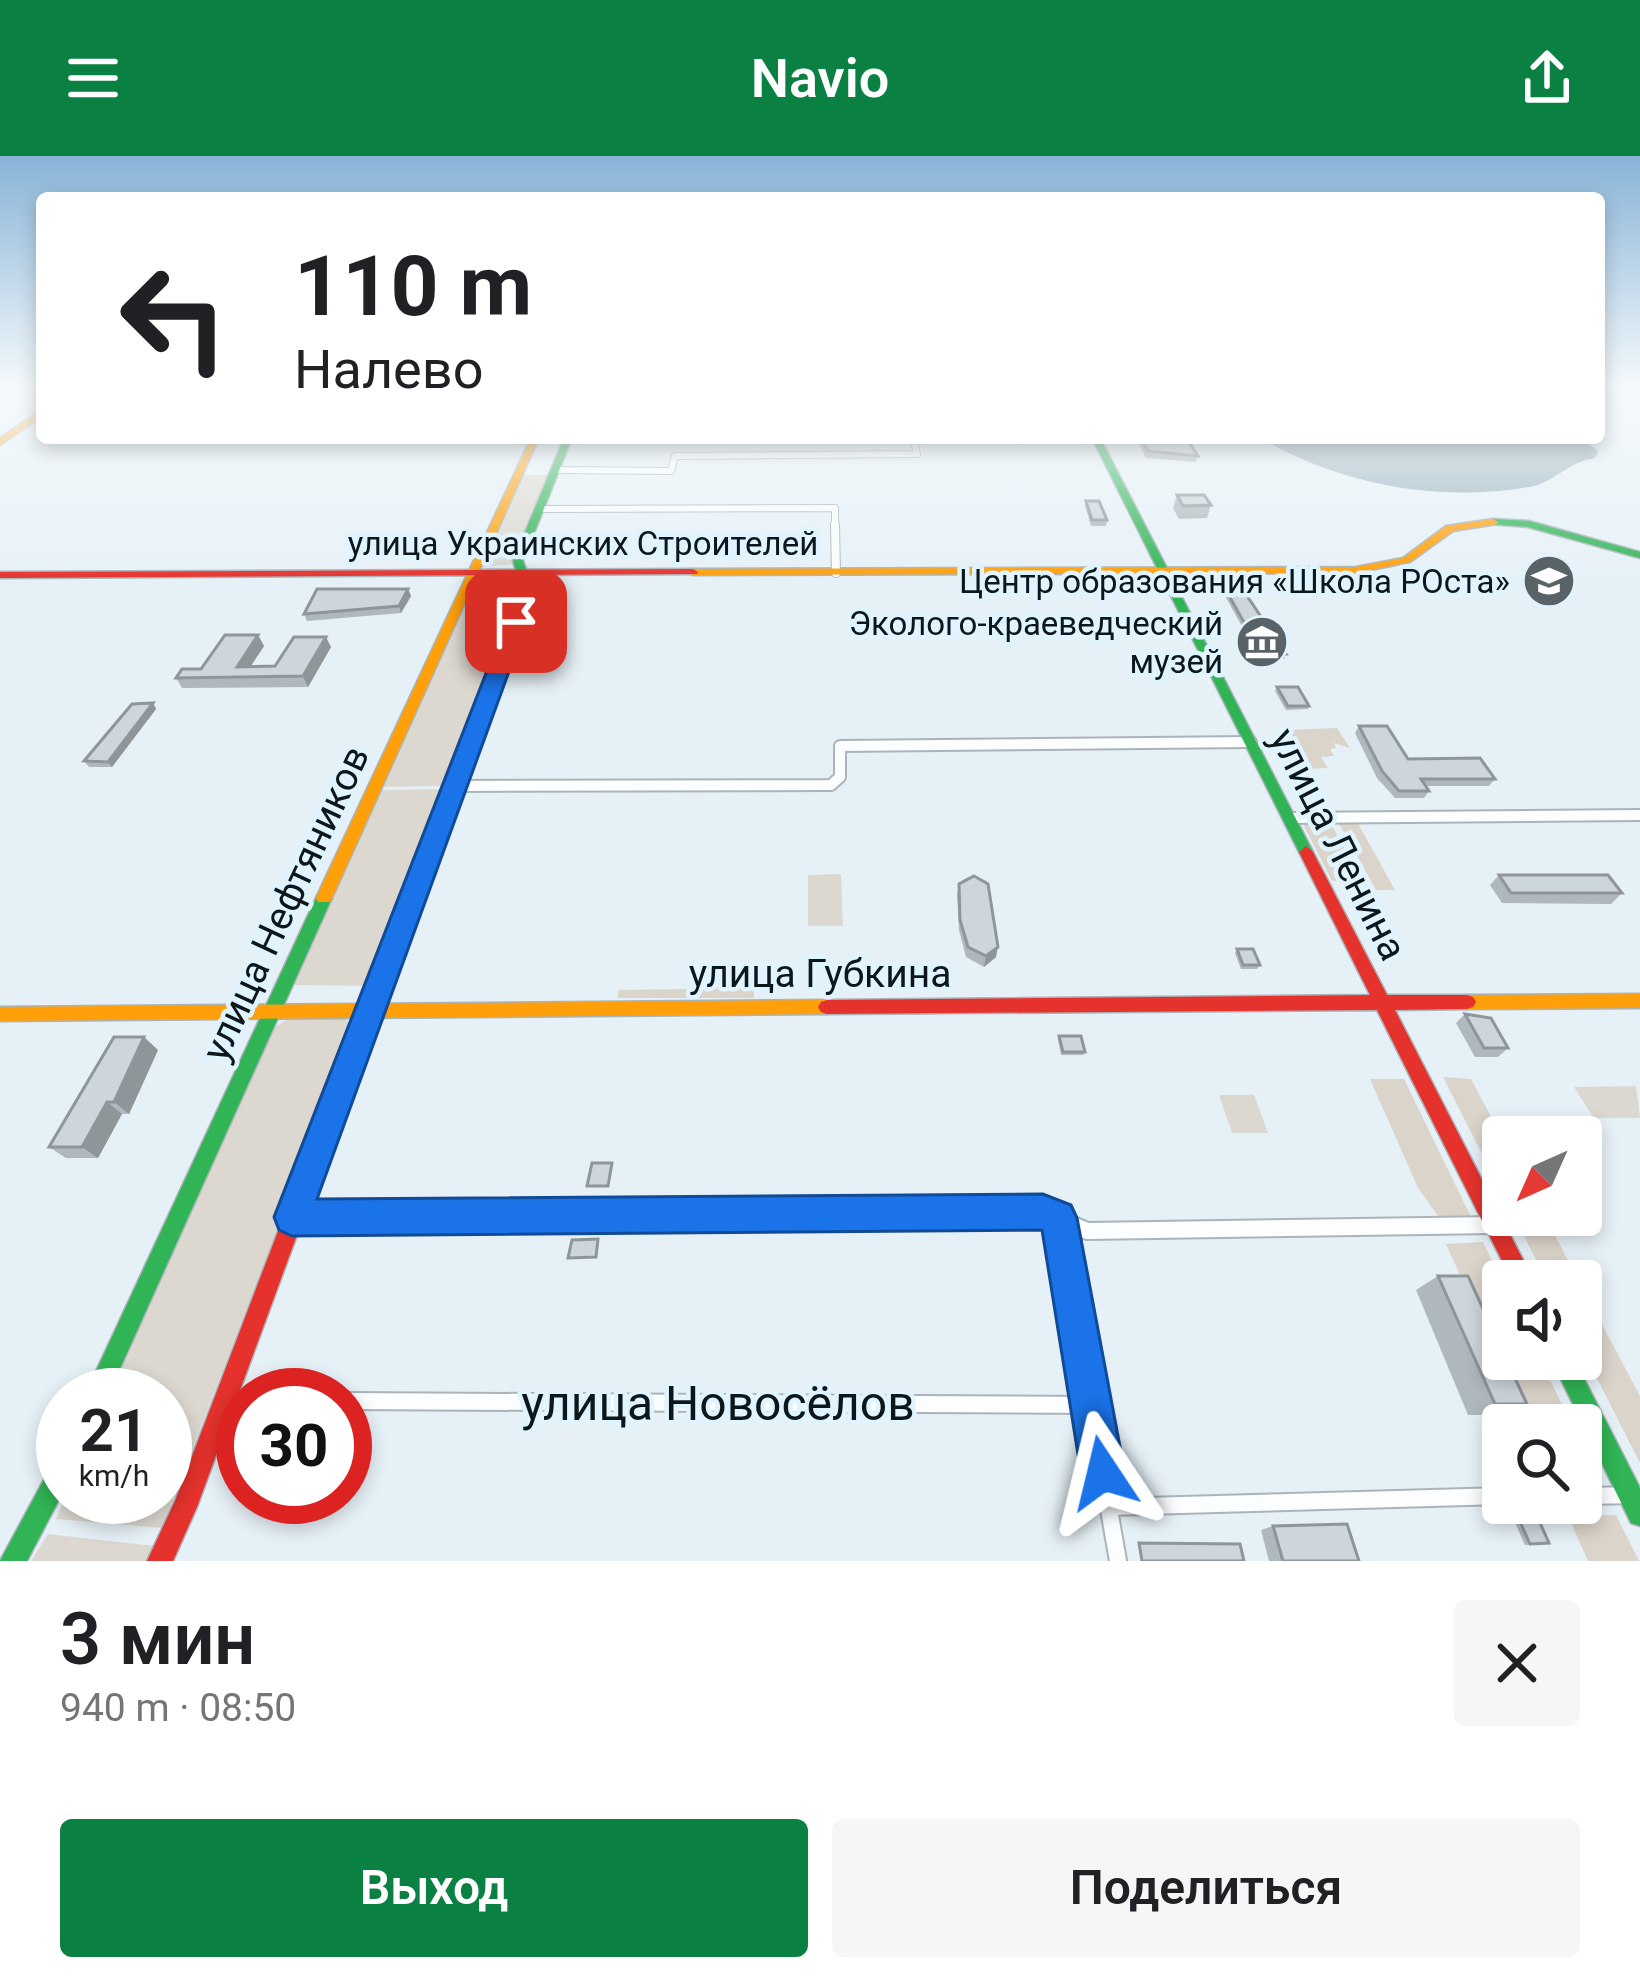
<!DOCTYPE html>
<html lang="ru">
<meta charset="utf-8">
<style>
body{margin:0;font-family:Roboto,sans-serif;background:#f6f6f6;color:#202124;height:100vh;display:flex;flex-direction:column;font-size:45px;white-space:nowrap}
*{box-sizing:border-box;margin:0}
p{font-size:39px;color:#757577}
.icon{flex:none;width:66px;height:66px;fill:none;stroke:currentColor;stroke-width:2;stroke-linecap:round;stroke-linejoin:round}
.map{position:relative;height:1405px;overflow:hidden}
.details{display:flex;flex-direction:column;background:#fff;flex:1}
.details>*{flex:none}
.top-card{position:absolute;left:36px;top:36px;width:1569px;height:252px;border-radius:12px;box-shadow:0 6px 18px #0003;background:#fff;color:#202124;overflow:hidden}
.needle{width:78px;rotate:225deg}
.tools{position:absolute;left:1482px;top:960px;display:grid;gap:24px}
.tools a{display:grid;place-items:center;width:120px;height:120px;border-radius:12px;background:#fff;box-shadow:0 6px 18px #0003;font-size:60px}
.speed{position:absolute;left:36px;top:1212px;display:flex;gap:24px;font-size:60px;font-weight:700;text-align:center}
.speed>*{display:grid;place-content:center;width:156px;height:156px;border-radius:50%;background:#fff;box-shadow:0 6px 18px #0003;line-height:1}
.speed small{font-size:30px;font-weight:400}
.speed .limit{border:18px solid #d22;background:#fff;color:#111}
.pin{position:absolute;display:grid;place-items:center;width:102px;height:102px;color:#fff;margin:-51px;border-radius:24px;box-shadow:0 6px 18px #0006}
.me{position:absolute;width:132px;margin:-66px;rotate:350deg;stroke-linejoin:round;filter:drop-shadow(0 0 9px #0008)}
.turn{display:flex;align-items:center;gap:42px;height:252px;padding:0 60px;font-size:54px}
.turn .icon{width:156px;height:156px;stroke-width:2.5}
.turn b{display:block;font-size:84px;line-height:102px}
.round{display:grid;place-items:center;flex:none;width:126px;height:126px;border-radius:12px;background:#f6f6f6}
.headline{display:flex;align-items:center;justify-content:space-between;height:204px;padding:0 60px}
h1{font-size:72px;font-weight:600;line-height:90px}
.cta{display:flex;gap:24px;margin-top:auto;padding:24px 60px}
.cta a{flex:1;height:138px;border-radius:12px;background:#0b8043;color:#fff;font-size:48px;font-weight:600;line-height:138px;text-align:center}
.cta a+a{background:#f6f6f6;color:#202124}
header{display:flex;justify-content:space-between;align-items:center;height:156px;padding:0 60px;background:#0b8043;color:#fff;font-size:54px;font-weight:600}
.map>svg:first-child{display:block}
.green{fill:#dcd8d0}
.forest{fill:#dbd4ca}
.water{fill:#98b1bd}
.lines{fill:none;stroke-linecap:round;stroke-linejoin:round}
.street-far3-casing{stroke:#aab4b9;stroke-width:8}
.street-far2-casing{stroke:#aab4b9;stroke-width:10}
.street-far1-casing{stroke:#aab4b9;stroke-width:14}
.street-casing{stroke:#aab4b9;stroke-width:20}
.fast-casing{stroke:#aab4b9;stroke-width:3}
.slow-casing{stroke:#aab4b9;stroke-width:3}
.jam-casing{stroke:#aab4b9;stroke-width:3}
.street-far3{stroke:#fbfdfe;stroke-width:6}
.street-far2{stroke:#fbfdfe;stroke-width:8}
.street-far1{stroke:#fbfdfe;stroke-width:10}
.street{stroke:#fbfdfe;stroke-width:16}
.fast{fill:#30b455;fill-rule:evenodd}
.slow{fill:#ff9f0a;fill-rule:evenodd}
.jam{fill:#e5322d;fill-rule:evenodd}
.wall{fill:#afb8bd}
.shaded-wall{fill:#8f969a}
.building{fill:#ccd6dc;stroke:#8f969a;stroke-width:3}
.route{fill:#1a73e8;stroke:#114b97;stroke-width:3}
.labels{text-anchor:middle;stroke-width:9;stroke-linejoin:round;paint-order:stroke}
.far-street-label{font-size:33px;fill:#0d161a;stroke:#dff4fe}
.far-poi-label{font-size:33px;fill:#0d161a;stroke:#dff4fe;text-anchor:end}
.street-label{font-size:39px;fill:#0d161a;stroke:#dff4fe}
.near-street-label{font-size:48px;fill:#0d161a;stroke:#dff4fe}
</style>
<header><svg class="icon" aria-label="menu" viewBox="0 0 24 24"><path d="M4 6h16M4 12h16M4 18h16"/></svg>Navio<svg class="icon" aria-label="share" viewBox="0 0 24 24"><path d="M12 15V3M7 8l5-5 5 5M5 13v7h14v-7"/></svg></header>
<div class="map">
<svg width="1640" height="1405" viewBox="0 0 1640 1405">
<rect width="100%" height="100%" fill="#e6f1f7"/>
<g class="green">
<path d="M521,319H549L512,408L482,411Z"/>
<path d="M485,421L513,423L522,429L474,431L524,432L447,630L381,631L471,427Z"/>
<path d="M445,633L371,830L290,829L381,634Z"/>
<path d="M841,718L843,770H808V719Z"/>
<path d="M288,863H344L353,869V878L162,1372L56,1363L66,1341H165V1239H110L269,875Z"/>
<path d="M1636,930L1640,962H1594L1574,931Z"/>
<path d="M1219,939H1254L1268,977H1232Z"/>
<path d="M48,1378L154,1390L147,1405H31Z"/>
</g>
<g class="forest">
<path d="M1337,572L1350,592L1334,587L1336,592L1330,593L1334,600L1321,601L1328,612L1308,613L1286,574Z"/>
<path d="M1301,664H1329L1362,725H1332Z"/>
<path d="M1337,664H1356L1395,734H1376Z"/>
<path d="M754,832V842H617L619,834Z"/>
<path d="M1443,921L1471,923L1503,983V1039Z"/>
<path d="M1370,923H1404L1471,1061L1438,1060L1418,1032Z"/>
<path d="M1513,1059H1544L1579,1125H1547Z"/>
<path d="M1483,1086L1503,1127V1203H1540L1572,1269H1528L1446,1088Z"/>
<path d="M1581,1129L1640,1240V1307L1581,1191Z"/>
<path d="M1616,1359L1639,1405H1588L1568,1360Z"/>
</g>
<path class="water" d="M1261,282H1581L1598,295L1595,302C1569,306 1558,323 1534,330C1444,347 1342,330 1261,282Z"/>
<g class="lines">
<g class="street-far3-casing">
<g id="street-far3">
<path d="M556,314L671,315L675,300L917,298L913,282"/>
<path d="M540,353L835,352V371"/>
</g>
</g>
<g class="street-far2-casing">
<path id="street-far2" d="M835,368L836,417"/>
</g>
<g class="street-far1-casing">
<g id="street-far1">
<path d="M454,630L831,629L840,621V590L1251,586"/>
<path d="M1289,662L1640,659"/>
</g>
</g>
<g class="street-casing">
<g id="street">
<path d="M292,1061L1043,1056L1087,1075L1494,1069"/>
<path d="M1058,1062L1118,1405"/>
<path d="M345,1245L1091,1249"/>
<path d="M1581,1340L1640,1339"/>
<path d="M1109,1351L1503,1340"/>
</g>
</g>
<g class="fast-casing">
<g id="fast">
<path d="M564,282H572L523,405L534,435L518,478L512,482L508,480L506,478L522,435L513,405Z"/>
<path d="M1092,282H1100L1313,696L1311,700L1306,702L1299,696Z"/>
<path d="M1493,363L1529,365L1640,396V402L1528,371L1489,368L1488,366Z"/>
<path d="M324,736L330,738L332,742L108,1239H85L316,742L318,738Z"/>
<path d="M1551,1203H1574L1640,1332V1370L1631,1367Z"/>
<path d="M63,1299V1336L27,1405H0L55,1303Z"/>
</g>
</g>
<g class="slow-casing">
<g id="slow">
<path d="M42,253V260L0,289V282Z"/>
<path d="M531,282H539L332,742L330,746H318L316,742Z"/>
<path d="M1493,363L1498,366L1497,368L1453,375L1410,406L1356,417L693,419L688,416L693,413L1356,411L1403,402L1446,370Z"/>
<path d="M1640,838V852L1467,853L1461,851L1458,846L1461,841L1467,839Z"/>
<path d="M827,844L833,846L836,851L833,856L827,858L0,865V851Z"/>
</g>
</g>
<g class="jam-casing">
<g id="jam">
<path d="M693,413L698,416L697,418L0,422V416Z"/>
<path d="M512,474L518,478L197,1351L173,1405H147L175,1345L506,478Z"/>
<path d="M1306,690L1313,696L1387,839H1467L1473,841L1476,846L1473,851L1467,853L1395,854L1534,1125H1512L1377,854L827,858L821,856L818,851L821,846L827,844L1370,839L1299,696Z"/>
</g>
</g>
<use href="#street-far3" class="street-far3"/>
<use href="#street-far2" class="street-far2"/>
<use href="#street-far1" class="street-far1"/>
<use href="#street" class="street"/>
<use href="#fast" class="fast"/>
<use href="#slow" class="slow"/>
<use href="#jam" class="jam"/>
</g>
<g class="wall">
<path d="M1136,282H1186L1198,300L1196,306L1146,302Z"/>
<path d="M1177,339L1211,349L1207,362L1179,363L1173,352Z"/>
<path d="M1086,345L1107,364L1106,370H1091L1085,350Z"/>
<path d="M1219,422L1286,498L1284,503H1260L1218,427Z"/>
<path d="M408,433L411,440L401,457L307,465L304,458Z"/>
<path d="M258,479L264,490L250,511L275,510L331,491L308,531L182,532L176,522L201,513Z"/>
<path d="M1277,531L1309,550L1308,553L1286,554L1275,535Z"/>
<path d="M153,547L156,553L112,611H89L84,605Z"/>
<path d="M1359,570L1408,603L1495,623L1489,630H1425L1429,635L1424,642H1395L1377,622L1355,577Z"/>
<path d="M1499,719L1622,737L1611,748L1502,747L1490,729Z"/>
<path d="M959,728L996,801L984,811L966,801L959,774L957,739Z"/>
<path d="M1237,793L1260,809L1257,813H1241L1235,797Z"/>
<path d="M1465,858L1508,892L1498,901H1475L1456,867Z"/>
<path d="M1059,880L1085,896L1083,899H1061L1058,883Z"/>
<path d="M158,894L129,958H122L98,1002H66L49,991Z"/>
<path d="M1563,1059H1581L1599,1066L1595,1069H1569Z"/>
<path d="M1438,1120L1527,1248L1499,1259H1468L1416,1134Z"/>
<path d="M1503,1293V1316H1490L1482,1295Z"/>
<path d="M1517,1359L1549,1387L1525,1389L1512,1360Z"/>
<path d="M1273,1370L1359,1405H1269L1261,1374Z"/>
</g>
<g class="shaded-wall">
<path d="M408,433L411,440L401,457L399,450Z"/>
<path d="M258,479L264,490L243,522L237,511Z"/>
<path d="M326,481L331,491L308,531L303,520Z"/>
<path d="M153,547L156,553L112,611L108,606Z"/>
<path d="M998,791L996,801L984,811L986,800Z"/>
<path d="M144,881L158,894L129,958L114,946Z"/>
<path d="M107,946L122,958L98,1002L82,991Z"/>
</g>
<g class="building">
<path d="M1141,282H1186L1198,300L1148,295Z"/>
<path d="M1177,339H1204L1211,349L1183,350Z"/>
<path d="M1086,345H1099L1107,364H1092Z"/>
<path d="M1219,422H1235L1286,498H1262Z"/>
<path d="M317,433H408L399,450L304,458Z"/>
<path d="M225,479H258L237,511L275,510L294,481H326L303,520L176,522L182,513H201Z"/>
<path d="M1277,531H1298L1309,550H1288Z"/>
<path d="M153,547L108,606L84,605L132,548Z"/>
<path d="M1359,570H1387L1408,603L1480,602L1495,623H1421L1429,635H1399L1382,615Z"/>
<path d="M1499,719H1608L1622,737H1511Z"/>
<path d="M974,720L988,728L998,791L986,800L968,791L960,764L959,728Z"/>
<path d="M1237,793H1253L1260,809H1243Z"/>
<path d="M1465,858L1491,862L1508,892H1484Z"/>
<path d="M1059,880H1081L1085,896H1063Z"/>
<path d="M114,881H144L114,946H107L82,991H49Z"/>
<path d="M592,1007H612L608,1030H587Z"/>
<path d="M1581,1034L1599,1066H1573L1569,1059H1581Z"/>
<path d="M598,1083L596,1101L568,1102L572,1084Z"/>
<path d="M1438,1120H1468L1503,1196V1203H1506L1527,1248H1495Z"/>
<path d="M1503,1293V1315H1495L1486,1294Z"/>
<path d="M1536,1358L1549,1387L1530,1388L1517,1359Z"/>
<path d="M1347,1368L1359,1405H1283L1273,1370Z"/>
<path d="M1139,1387L1240,1388L1244,1405H1142Z"/>
</g>
<linearGradient id="sky" x2="0" y2="1"><stop stop-color="#88b3d7"/><stop offset="0.54" stop-color="#f4f9fb"/><stop offset="1" stop-color="#f4f9fb" stop-opacity="0"/></linearGradient>
<rect width="1640" height="426" fill="url(#sky)"/>
<path class="route" d="M516,459L527,466L317,1043L1043,1038L1071,1049L1077,1062L1125,1317L1119,1333L1103,1339L1088,1333L1081,1317L1042,1074L292,1080L279,1074L274,1061L506,466Z"/>
<defs>
<g id="school-disc" transform="scale(2.7)"><circle r="9.5" fill="#596367" stroke="#dff4fe"/><path d="M0-5L7-2L0 1L-7-2ZM-4 1L0 2.5L4 1V4Q0 6-4 4Z" fill="#fff"/></g>
<g id="museum-disc" transform="scale(2.7)"><circle r="9.5" fill="#596367" stroke="#dff4fe"/><path d="M0-6L6-3V-2H-6V-3ZM-5-1h2V3h-2ZM-1-1h2V3h-2ZM3-1h2V3H3ZM-6 4H6V6H-6Z" fill="#fff"/></g>
</defs>
<g fill-rule="evenodd">
<use href="#school-disc" x="1549" y="425"/>
<use href="#museum-disc" x="1262" y="486"/>
</g>
<g class="labels">
<g class="far-street-label">
<text x="583" y="399">улица Украинских Строителей</text>
</g>
<g class="far-poi-label">
<text x="1510" y="437">Центр образования «Школа РОста»</text>
<text x="1223" y="479">Эколого-краеведческий<tspan x="1223" dy="38">музей</tspan></text>
</g>
<g class="street-label">
<text transform="translate(1339 688) rotate(63)" y="14">улица Ленина</text>
<text transform="translate(285 747) rotate(-65)" y="14">улица Нефтяников</text>
<text x="820" y="831">улица Губкина</text>
</g>
<g class="near-street-label">
<text x="718" y="1264">улица Новосёлов</text>
</g>
</g>
</svg>
<div class="tools">
<a><svg class="needle" viewBox="-14 -14 28 28"><path d="M0-13l5 13h-10z" fill="#e53935"/><path d="M0 13l5-13h-10z" fill="#757577"/></svg></a>
<a><svg class="icon" aria-label="sound" viewBox="0 0 24 24"><path d="M4 9h4l5-4v14l-5-4H4zM17 9q2 3 0 6"/></svg></a>
<a><svg class="icon" aria-label="search" viewBox="0 0 24 24"><circle cx="10" cy="10" r="6"/><path d="M15 15l6 6"/></svg></a>
</div>
<div class="speed"><div>21<small>km/h</small></div><div class="limit">30</div></div>
<div class="pin" style="left:516px;top:466px;background:#d93025"><svg class="icon" aria-label="arrive" viewBox="0 0 24 24"><path d="M6 21V4h12l-3 4 3 4H6"/></svg></div>
<svg class="me" style="left:1103px;top:1317px" viewBox="-20 -20 40 40"><path d="M0-17L14 15 0 8-14 15z" fill="#1a73e8" stroke="#fff" stroke-width="4"/></svg>
<div class="top-card">
<div class="turn"><svg class="icon" aria-label="left" viewBox="0 0 24 24"><path d="M17 20v-9H6M10 6l-5 5 5 5"/></svg><div><b>110 m</b>Налево</div></div>
</div>
</div>
<section class="details">
<div class="headline"><div><h1>3 мин</h1><p>940 m · 08:50</p></div><a class="round"><svg class="icon" aria-label="close" viewBox="0 0 24 24"><path d="M6 6l12 12M18 6L6 18"/></svg></a></div>
<div class="cta"><a>Выход</a><a>Поделиться</a></div>
</section>
